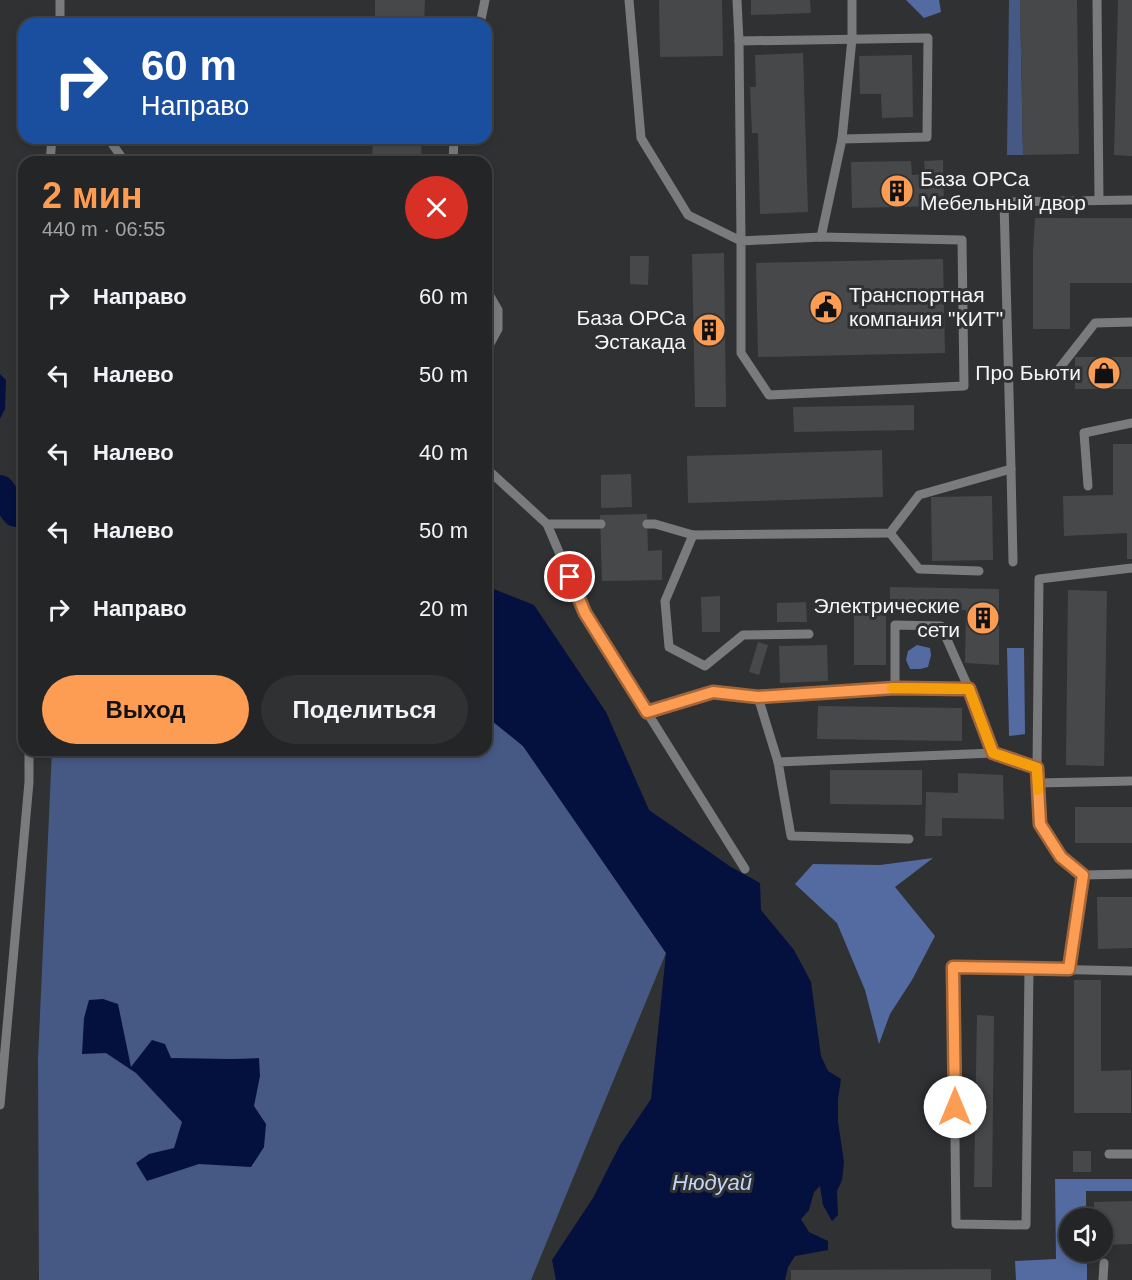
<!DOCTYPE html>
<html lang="ru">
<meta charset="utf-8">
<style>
body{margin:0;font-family:Arial,sans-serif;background:#303132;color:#f1f3f6;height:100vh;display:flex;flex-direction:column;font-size:22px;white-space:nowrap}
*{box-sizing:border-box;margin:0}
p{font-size:20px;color:#a3a5a7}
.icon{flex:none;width:33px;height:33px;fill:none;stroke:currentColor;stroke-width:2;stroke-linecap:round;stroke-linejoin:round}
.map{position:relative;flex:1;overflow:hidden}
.side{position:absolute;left:18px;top:156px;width:474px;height:600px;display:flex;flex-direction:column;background:#242526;border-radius:18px;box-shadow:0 3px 9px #0003,0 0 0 2px #414243}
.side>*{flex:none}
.top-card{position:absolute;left:18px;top:18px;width:474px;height:126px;border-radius:18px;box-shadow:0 3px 9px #0003,0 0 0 2px #414243;background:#1a4fa0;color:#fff;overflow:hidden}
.tools{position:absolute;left:1059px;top:1208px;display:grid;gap:12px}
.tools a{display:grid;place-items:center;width:54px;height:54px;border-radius:50%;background:#242526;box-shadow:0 3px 9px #0003,0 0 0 2px #414243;font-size:30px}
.pin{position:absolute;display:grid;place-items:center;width:51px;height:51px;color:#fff;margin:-26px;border:3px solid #fff;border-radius:50%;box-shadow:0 2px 6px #0007}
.me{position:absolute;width:66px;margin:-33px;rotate:0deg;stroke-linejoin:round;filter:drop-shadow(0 0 4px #0008)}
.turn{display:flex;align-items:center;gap:21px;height:126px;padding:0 24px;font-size:27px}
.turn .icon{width:78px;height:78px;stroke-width:2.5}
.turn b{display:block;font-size:42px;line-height:51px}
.round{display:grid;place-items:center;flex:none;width:63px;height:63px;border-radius:32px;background:#303132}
.head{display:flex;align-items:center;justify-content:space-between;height:102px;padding:0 24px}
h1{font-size:36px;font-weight:700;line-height:45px;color:#fd9d54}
.action{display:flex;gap:12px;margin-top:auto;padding:12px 24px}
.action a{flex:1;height:69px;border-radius:36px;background:#fd9d54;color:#111;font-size:24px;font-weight:700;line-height:69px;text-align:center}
.action a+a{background:#303132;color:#f1f3f6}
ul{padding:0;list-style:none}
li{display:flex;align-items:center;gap:18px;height:78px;padding:0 24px}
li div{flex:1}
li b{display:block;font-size:22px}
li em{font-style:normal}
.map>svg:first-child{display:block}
.green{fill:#465985}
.forest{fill:#536ba1}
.water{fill:#04103e}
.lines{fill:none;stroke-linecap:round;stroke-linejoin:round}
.river{stroke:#04103e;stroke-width:30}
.building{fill:#47484a}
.lane{stroke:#7a7b7c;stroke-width:9}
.route-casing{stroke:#a46637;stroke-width:15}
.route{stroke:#fd9d54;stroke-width:10}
.slow{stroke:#f59e0b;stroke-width:10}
.labels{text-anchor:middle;stroke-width:6;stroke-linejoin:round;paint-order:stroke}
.poi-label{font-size:21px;fill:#f4f5f6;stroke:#303133;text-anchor:end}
.water-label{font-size:22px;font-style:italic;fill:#c5d4f4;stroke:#303133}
</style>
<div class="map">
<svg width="1132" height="1280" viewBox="0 0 1132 1280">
<rect width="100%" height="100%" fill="#303133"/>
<g class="green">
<path d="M1009,0H1020L1023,155H1007Z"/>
<path d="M486,716L523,746L666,953L531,1280H39L38,1059L52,750H486Z"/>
</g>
<g class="forest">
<path d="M906,0H939L941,12L924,18Z"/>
<path d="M917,645L930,648L931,655L928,667L920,669H910L906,660L908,651Z"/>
<path d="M1007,648H1024L1025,734L1009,736Z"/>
<path d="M933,858L895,887L935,936L912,980L890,1014L879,1044L865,990L837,923L795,884L813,864L880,865Z"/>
<path d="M1055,1179H1132V1191H1086V1218H1070V1251H1087V1280H1016L1015,1261L1056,1259Z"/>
</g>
<g class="water">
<path d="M0,374L6,380L5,409L0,419Z"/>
<path d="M486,586L534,605L606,712L649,810L731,867L760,883L761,910L794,950L811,982L821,1056L828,1071L841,1079L838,1099V1122L844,1162L842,1180L837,1191L838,1215L832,1221L823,1205L820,1186L814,1192L809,1210L801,1219L809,1232L828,1241V1250L795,1256L788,1267L785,1280H556L552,1260L593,1198L620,1145L651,1099L666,953L523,746L486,716Z"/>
<path d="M103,999L118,1004L131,1067L152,1040L165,1044L171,1058C200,1058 230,1060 259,1058L260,1076L254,1106L266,1124L264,1147L251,1167L199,1164L147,1181L136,1163L149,1154L174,1148L182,1122L136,1073L106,1053L82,1054L84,1018L89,1000Z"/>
</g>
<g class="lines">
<path class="river" d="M0,490L16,512"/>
</g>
<g class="building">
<path d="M375,0H425L424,24H375Z"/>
<path d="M659,0H722L723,56L660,57Z"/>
<path d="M751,0H810L811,13L751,15Z"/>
<path d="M1020,0H1077L1079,154L1023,155Z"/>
<path d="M1118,0H1132V156L1114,155Z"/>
<path d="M803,53L808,212L760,214L758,133H752L750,87H756L755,55Z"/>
<path d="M912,55L913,117L882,118L881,94H860L859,56Z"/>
<path d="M373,138H422L421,162H372Z"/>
<path d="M943,160L944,206L852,208L851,162L911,161L912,175L925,174L924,161Z"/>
<path d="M1035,218H1132V283H1070V329H1033V251Z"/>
<path d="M724,253L726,407H695L692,254Z"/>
<path d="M630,256H649L648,285L630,284Z"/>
<path d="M943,259L945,353L758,357L756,263Z"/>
<rect x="1075" y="357" width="57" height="32"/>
<path d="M914,405V430L794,432L793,407Z"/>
<path d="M1113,444H1132V559H1127V533L1064,536L1063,496L1113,495Z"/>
<path d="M882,450L883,497L688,503L687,456Z"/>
<path d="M631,474L632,507L601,508V475Z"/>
<path d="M992,496L993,560L932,561L931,497Z"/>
<path d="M647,514L648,551L662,550V580L602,581L600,515Z"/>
<path d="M890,587L999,589V665L965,663L966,610L890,609Z"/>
<path d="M1068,590L1107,591L1104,766L1066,765Z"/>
<path d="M720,596V632H702L701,597Z"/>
<rect x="854" y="601" width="32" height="64"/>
<path d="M806,602L807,622H777V603Z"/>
<path d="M758,642L768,645L759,675L749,672Z"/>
<path d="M827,645L828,681L780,683L779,646Z"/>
<path d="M818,706L962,708V741L817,739Z"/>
<path d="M830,770H922V805L830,804Z"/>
<path d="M958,773L1003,775L1004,819L942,818V836H925L926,792L958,793Z"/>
<rect x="1075" y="807" width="57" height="36"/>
<path d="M1097,897H1132V948L1098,949Z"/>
<path d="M1074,980H1101V1071L1131,1070V1113H1074Z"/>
<path d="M977,1015L994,1016L992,1187H974Z"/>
<rect x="1073" y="1151" width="18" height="21"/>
<path d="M1132,1201V1244L1102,1245V1218H1094V1202Z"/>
<path d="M991,1269V1280H791V1270Z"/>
</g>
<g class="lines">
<g class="lane">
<path d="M629,0L641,138L688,215L741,241V353L769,395L964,386L962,240L821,237L741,241L739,41L737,0"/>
<path d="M1097,0L1099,200"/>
<path d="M60,24V0"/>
<path d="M480,24L485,0"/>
<path d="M739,41L928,38L927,137L842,139"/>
<path d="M108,138L125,162"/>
<path d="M50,162L52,138"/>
<path d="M453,162L454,138"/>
<path d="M821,237L842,139L852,39V0"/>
<path d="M486,289L498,310V329L486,351"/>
<path d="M1055,374L1095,323L1132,322"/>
<path d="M486,468L547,524H601"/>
<path d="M1011,469L1013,562"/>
<path d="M1088,486L1084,433L1132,423"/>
<path d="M547,524L585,613L745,869"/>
<path d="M647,524H655L693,535L890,533L919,495L1011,469L1004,202L1132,200"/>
<path d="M890,533L919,569L979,571"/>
<path d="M693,535L665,601L669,647L705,666L743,635L809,634"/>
<path d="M1132,568L1039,579L1037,768L1040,824L1061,857L1083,875L1132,874"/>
<path d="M895,688V625L941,626L969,689L993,753"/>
<path d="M647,712L713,691L758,697"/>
<path d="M778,762L758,697L895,688L969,689"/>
<path d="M1037,783L1132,781"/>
<path d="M909,839L791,836L778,762L993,753L1037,768"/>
<path d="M1029,968L1026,1225L956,1224L953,967L1132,971"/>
<path d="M1069,969L1083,875"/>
<path d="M0,1105L29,782V750"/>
<path d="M1109,1154H1132"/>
<path d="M1103,1280L1104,1263"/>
</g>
</g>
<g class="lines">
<g class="route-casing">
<path id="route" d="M570,577L585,613L647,712L713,692L758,697L895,688L969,689L993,753L1037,768L1040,824L1061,857L1083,875L1069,969L953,967L955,1107"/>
</g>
<use href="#route" class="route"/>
<path class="slow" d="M892,688L969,689L993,753L1037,768L1038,790"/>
</g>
<defs>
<g id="building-disc" transform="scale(1.725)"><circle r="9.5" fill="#fd9d54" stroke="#303133"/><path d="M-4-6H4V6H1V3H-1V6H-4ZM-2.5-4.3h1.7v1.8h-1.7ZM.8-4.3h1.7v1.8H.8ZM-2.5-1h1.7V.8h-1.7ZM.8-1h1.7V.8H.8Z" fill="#111"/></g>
<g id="civic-disc" transform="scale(1.725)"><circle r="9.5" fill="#fd9d54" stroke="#303133"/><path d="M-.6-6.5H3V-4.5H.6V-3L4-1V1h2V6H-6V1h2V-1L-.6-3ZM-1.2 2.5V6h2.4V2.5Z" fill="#111"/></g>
<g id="shop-disc" transform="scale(1.725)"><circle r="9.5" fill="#fd9d54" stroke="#303133"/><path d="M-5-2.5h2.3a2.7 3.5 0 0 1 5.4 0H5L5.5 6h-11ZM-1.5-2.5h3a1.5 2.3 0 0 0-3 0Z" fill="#111"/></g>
</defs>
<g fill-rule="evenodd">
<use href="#building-disc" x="897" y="191"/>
<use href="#civic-disc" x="826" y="307"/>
<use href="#building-disc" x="709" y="330"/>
<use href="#shop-disc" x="1104" y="373"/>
<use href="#building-disc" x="983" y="618"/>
</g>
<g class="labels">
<g class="poi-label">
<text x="920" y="186" text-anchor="start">База ОРСа<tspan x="920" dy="24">Мебельный двор</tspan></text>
<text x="849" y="302" text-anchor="start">Транспортная<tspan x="849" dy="24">компания "КИТ"</tspan></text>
<text x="686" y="325">База ОРСа<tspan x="686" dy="24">Эстакада</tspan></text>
<text x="1081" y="380">Про Бьюти</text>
<text x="960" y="613">Электрические<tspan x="960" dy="24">сети</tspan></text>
</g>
<g class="water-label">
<text x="712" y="1190">Нюдуай</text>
</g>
</g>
</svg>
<div class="tools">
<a><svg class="icon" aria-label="sound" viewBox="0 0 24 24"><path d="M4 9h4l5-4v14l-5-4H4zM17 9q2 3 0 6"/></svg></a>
</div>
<div class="pin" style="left:570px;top:577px;background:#d93025"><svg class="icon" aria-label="arrive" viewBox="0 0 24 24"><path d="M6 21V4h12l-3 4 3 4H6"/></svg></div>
<svg class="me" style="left:955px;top:1107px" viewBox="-20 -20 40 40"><circle r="19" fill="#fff"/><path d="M0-13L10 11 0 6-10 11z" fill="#fd9d54"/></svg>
<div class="top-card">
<div class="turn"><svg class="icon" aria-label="right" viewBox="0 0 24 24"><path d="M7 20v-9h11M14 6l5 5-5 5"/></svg><div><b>60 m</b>Направо</div></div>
</div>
<section class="side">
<div class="head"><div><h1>2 мин</h1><p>440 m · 06:55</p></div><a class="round" style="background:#d93025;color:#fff"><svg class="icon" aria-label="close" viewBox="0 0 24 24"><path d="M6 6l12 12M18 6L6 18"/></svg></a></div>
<ul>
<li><svg class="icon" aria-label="right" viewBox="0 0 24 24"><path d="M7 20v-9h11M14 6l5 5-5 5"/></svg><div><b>Направо</b></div><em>60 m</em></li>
<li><svg class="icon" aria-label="left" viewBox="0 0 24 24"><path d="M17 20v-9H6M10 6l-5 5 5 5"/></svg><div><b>Налево</b></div><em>50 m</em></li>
<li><svg class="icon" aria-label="left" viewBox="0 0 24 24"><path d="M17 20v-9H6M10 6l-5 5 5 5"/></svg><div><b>Налево</b></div><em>40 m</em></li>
<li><svg class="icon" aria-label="left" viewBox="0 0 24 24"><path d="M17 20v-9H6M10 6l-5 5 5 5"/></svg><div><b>Налево</b></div><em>50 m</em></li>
<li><svg class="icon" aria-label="right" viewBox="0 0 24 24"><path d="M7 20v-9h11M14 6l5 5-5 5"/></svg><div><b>Направо</b></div><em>20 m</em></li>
</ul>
<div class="action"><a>Выход</a><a>Поделиться</a></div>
</section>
</div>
